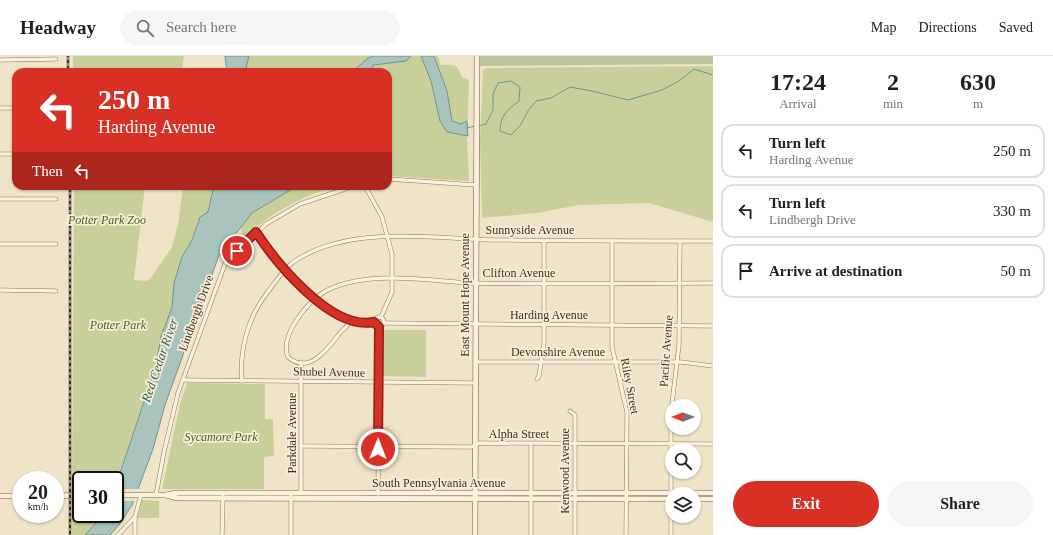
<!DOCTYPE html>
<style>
body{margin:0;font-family:"Times New Roman",serif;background:#f6f6f6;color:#202124;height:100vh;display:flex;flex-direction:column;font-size:15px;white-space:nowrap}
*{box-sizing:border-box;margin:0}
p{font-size:13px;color:#757577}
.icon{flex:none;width:22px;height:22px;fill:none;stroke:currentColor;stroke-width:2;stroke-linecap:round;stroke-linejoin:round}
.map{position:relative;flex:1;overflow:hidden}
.sheet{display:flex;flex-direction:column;background:#fff;width:340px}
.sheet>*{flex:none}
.hud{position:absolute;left:12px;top:12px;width:380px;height:122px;border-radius:12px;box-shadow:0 1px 3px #0004;background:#d93025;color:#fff;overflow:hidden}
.needle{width:26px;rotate:270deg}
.fabs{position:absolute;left:665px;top:343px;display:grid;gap:8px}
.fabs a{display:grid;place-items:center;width:36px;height:36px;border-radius:50%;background:#fff;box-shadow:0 1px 3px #0004;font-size:20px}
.speed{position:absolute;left:12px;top:415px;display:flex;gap:8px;font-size:20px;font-weight:700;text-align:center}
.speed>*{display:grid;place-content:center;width:52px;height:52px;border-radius:50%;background:#fff;box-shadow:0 1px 3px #0004;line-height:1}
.speed small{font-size:10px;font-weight:400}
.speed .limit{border:2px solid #111;border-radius:6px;background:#fff;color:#111}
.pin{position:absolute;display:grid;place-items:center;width:34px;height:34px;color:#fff;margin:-17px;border:2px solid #fff;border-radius:50%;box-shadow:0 1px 4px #0007}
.me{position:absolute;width:44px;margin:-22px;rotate:1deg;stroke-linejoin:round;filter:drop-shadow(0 0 3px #0008)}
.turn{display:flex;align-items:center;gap:14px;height:84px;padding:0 20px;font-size:18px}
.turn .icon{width:52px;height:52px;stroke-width:2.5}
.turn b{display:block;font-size:28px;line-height:34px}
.then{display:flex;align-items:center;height:38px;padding:0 20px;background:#0003;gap:8px;font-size:15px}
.eta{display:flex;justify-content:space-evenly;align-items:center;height:68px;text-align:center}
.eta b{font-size:24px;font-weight:600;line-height:28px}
.primary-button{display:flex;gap:8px;margin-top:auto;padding:8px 20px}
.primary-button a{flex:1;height:46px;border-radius:24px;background:#d93025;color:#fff;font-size:16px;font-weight:600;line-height:46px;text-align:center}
.primary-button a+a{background:#f6f6f6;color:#202124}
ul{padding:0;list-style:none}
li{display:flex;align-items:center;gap:12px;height:54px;margin:0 8px 6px;padding:0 12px;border:2px solid #e0e0e0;border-radius:12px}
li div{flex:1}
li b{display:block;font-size:15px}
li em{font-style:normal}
header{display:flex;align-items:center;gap:24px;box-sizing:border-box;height:56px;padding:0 20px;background:#fff;border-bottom:1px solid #e0e0e0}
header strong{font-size:19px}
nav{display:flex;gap:22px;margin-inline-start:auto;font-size:14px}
.search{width:280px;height:36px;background:#f6f6f6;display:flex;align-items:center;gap:10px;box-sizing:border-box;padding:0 14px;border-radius:22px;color:#757577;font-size:15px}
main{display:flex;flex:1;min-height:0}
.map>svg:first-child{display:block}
.green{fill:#c9cf9b}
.cemetery{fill:#bfc49a}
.water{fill:#a9c4bc;stroke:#6f938a}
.pier{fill:#f0e4c8}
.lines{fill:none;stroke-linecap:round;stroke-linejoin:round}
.stream{stroke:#6f938a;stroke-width:1}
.street-casing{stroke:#8d765c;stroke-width:4.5}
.secondary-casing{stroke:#6f573f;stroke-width:6}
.street{stroke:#faf1dc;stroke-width:3.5}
.secondary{stroke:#faf1dc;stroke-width:5}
.rail-casing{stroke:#3d2e20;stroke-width:2.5}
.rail{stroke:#f7eed8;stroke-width:1;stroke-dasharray:3;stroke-linecap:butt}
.route-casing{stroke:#8d1f18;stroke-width:10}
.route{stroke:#d93025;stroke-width:7}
.labels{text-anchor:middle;stroke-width:3.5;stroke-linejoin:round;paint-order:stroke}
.park-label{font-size:12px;font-style:italic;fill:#4d5a26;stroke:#f7eed8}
.street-label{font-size:12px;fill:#3d2e20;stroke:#f7eed8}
.water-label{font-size:13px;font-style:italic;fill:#2f5d5a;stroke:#f7eed8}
</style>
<header>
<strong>Headway</strong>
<div class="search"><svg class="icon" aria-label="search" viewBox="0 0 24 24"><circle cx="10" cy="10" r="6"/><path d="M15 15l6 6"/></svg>Search here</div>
<nav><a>Map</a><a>Directions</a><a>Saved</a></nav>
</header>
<main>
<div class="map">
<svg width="713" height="479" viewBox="0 0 713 479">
<rect width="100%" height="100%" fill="#f0e4c8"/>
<g class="green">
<path d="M73,0H184L182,16H73Z"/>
<path d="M249,0H438L441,9C454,8 458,9 462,21L469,24L467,82L469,125L388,120V16H245L246,12L243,4Z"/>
<path d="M713,10V166L649,147L579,149L537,157L482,162L480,84L483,14L487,12Z"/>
<path d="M74,130H145L134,224L146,225L150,223L172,191L178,168L183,130H214L215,132L208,156L197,169L192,184L182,201L174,227L172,252L161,280L156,310L115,431V424H81V433H76L72,428Z"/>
<path d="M236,130H339C304,138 269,158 243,183L241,172L236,175Z"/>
<path d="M383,274H426V321L382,320Z"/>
<path d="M187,327L265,328V363H273L274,400L264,401V433H162L180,348Z"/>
<path d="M72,444H81V458H104L85,479H72Z"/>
<path d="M142,444L159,445V462H137Z"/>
</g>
<path class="cemetery" d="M480,0H713V8L480,10Z"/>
<g class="water">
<path d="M225,0H249L245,16H227Z"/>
<path d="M373,0H411L406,5L373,9L371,16H352L368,2Z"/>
<path d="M421,0H434L447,35L452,65L461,68L467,65L468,80L447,76L440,65L431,25Z"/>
<path d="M214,130H236L237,133L241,130H297L252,157L219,199L165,349L153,393L132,449L119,469L110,479H85L104,458H115V432L156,310L161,280L172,252L174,227L182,201L192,184L200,161L208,156Z"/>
</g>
<path class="pier" d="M115,433H139L135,445H115Z"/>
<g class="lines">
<g class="stream">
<path d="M478,70L486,68L493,54V38L498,27L511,25L520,31L519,45C507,54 500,60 500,75L511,79L520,70L528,55L536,45L551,42L570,31L592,35L628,44L662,34L679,25L694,13L713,19"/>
<path d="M467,72L475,70"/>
</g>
<g class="street-casing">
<g id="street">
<path d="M0,4L56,3"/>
<path d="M0,52H16"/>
<path d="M0,98H16"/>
<path d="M388,123L476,129"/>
<path d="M365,130L382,161L392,198V236L381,261"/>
<path d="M0,143H56"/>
<path d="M256,176C277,208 332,275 374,266"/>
<path d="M612,185V291L627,356L626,479"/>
<path d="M0,188H56"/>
<path d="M0,234L56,235"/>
<circle cx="379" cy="266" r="5"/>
<path d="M350,265C348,271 343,273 340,277C329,291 309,320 288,301C279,279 308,246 324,236C331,232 339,229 347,227C386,217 430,225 471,227C551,229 632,227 713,227"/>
<path d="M384,267L713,270"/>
<path d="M301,306V437"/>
<path d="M475,306H681L713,310"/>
<path d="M537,323L539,320L544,288V185"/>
<path d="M183,324L475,327"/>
<path d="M242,325C239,295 248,261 267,237C275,227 282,215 292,207C349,166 439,184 504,184C574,185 643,185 713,185"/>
<path d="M570,355L575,359V479"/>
<path d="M301,390L471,391L479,387L713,388"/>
<path d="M378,438L379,271"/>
<path d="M156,439L164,396L178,337L225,208L266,168L300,148L354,130"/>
<path d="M291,440V479"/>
<path d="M118,479L135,461"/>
<path d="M135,479V461L141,439"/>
<path d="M222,479L223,440"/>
<path d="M531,479V388"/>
<path d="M671,479V356L679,289L680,185"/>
</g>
</g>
<g class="secondary-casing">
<g id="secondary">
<path d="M115,439H166L176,437H713"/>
<path d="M166,439L177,442L672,443"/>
<path d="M0,440H21"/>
<path d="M55,440L81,439"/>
<path d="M694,443H713"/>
<path d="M475,479L477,0"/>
</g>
</g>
<use href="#street" class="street"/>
<use href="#secondary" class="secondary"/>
<g class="rail-casing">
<g id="rail">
<path d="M68,16V0"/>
<path d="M70,130V479"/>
</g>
</g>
<use href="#rail" class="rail"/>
</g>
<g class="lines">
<g class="route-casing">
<path id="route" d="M237,195L256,176C277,208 332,275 374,266L379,271L378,393"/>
</g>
<use href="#route" class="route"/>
</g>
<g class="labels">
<g class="park-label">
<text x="107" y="168">Potter Park Zoo</text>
<text x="118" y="273">Potter Park</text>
<text x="221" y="385">Sycamore Park</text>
</g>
<g class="street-label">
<text x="530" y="178">Sunnyside Avenue</text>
<text x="519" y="221">Clifton Avenue</text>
<text transform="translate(465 239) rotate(-90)" y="4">East Mount Hope Avenue</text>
<text transform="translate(196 257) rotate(-70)" y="4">Lindbergh Drive</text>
<text x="549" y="263">Harding Avenue</text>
<text transform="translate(666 295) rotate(-86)" y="4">Pacific Avenue</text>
<text x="558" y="300">Devonshire Avenue</text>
<text transform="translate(329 316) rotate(1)" y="4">Shubel Avenue</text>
<text transform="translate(630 330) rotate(79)" y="4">Riley Street</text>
<text transform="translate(292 377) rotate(-90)" y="4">Parkdale Avenue</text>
<text x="519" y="382">Alpha Street</text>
<text transform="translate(565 415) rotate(-90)" y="4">Kenwood Avenue</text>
<text x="439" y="431">South Pennsylvania Avenue</text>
</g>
<g class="water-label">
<text transform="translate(159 304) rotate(-71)" y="5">Red Cedar River</text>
</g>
</g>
</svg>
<div class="fabs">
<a><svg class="needle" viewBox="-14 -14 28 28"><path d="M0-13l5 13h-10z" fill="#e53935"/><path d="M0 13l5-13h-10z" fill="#757577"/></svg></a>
<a><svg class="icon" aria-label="search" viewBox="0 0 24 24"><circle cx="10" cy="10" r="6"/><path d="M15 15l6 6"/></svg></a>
<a><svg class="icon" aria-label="layers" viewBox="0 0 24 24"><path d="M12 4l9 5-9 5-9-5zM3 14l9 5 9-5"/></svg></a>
</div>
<div class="speed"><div>20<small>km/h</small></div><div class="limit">30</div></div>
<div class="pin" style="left:237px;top:195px;background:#d93025"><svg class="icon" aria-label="arrive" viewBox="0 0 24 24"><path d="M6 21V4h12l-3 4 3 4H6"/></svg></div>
<svg class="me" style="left:378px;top:393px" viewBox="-20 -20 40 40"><circle r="17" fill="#d93025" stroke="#fff" stroke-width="3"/><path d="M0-11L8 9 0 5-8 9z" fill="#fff"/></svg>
<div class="hud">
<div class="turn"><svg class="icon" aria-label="left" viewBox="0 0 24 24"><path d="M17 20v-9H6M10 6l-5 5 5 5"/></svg><div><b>250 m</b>Harding Avenue</div></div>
<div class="then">Then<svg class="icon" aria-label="left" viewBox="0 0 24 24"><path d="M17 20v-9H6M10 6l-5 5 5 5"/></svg></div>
</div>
</div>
<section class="sheet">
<div class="eta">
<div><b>17:24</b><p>Arrival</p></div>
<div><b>2</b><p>min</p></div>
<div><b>630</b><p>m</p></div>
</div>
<ul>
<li><svg class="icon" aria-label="left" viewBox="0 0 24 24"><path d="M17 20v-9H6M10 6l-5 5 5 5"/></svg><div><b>Turn left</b><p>Harding Avenue</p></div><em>250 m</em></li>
<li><svg class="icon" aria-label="left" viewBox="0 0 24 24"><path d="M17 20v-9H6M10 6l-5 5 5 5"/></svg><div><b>Turn left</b><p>Lindbergh Drive</p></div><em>330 m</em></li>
<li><svg class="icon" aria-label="arrive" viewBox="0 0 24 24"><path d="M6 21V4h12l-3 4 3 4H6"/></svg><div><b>Arrive at destination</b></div><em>50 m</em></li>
</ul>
<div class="primary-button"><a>Exit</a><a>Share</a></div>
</section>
</main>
